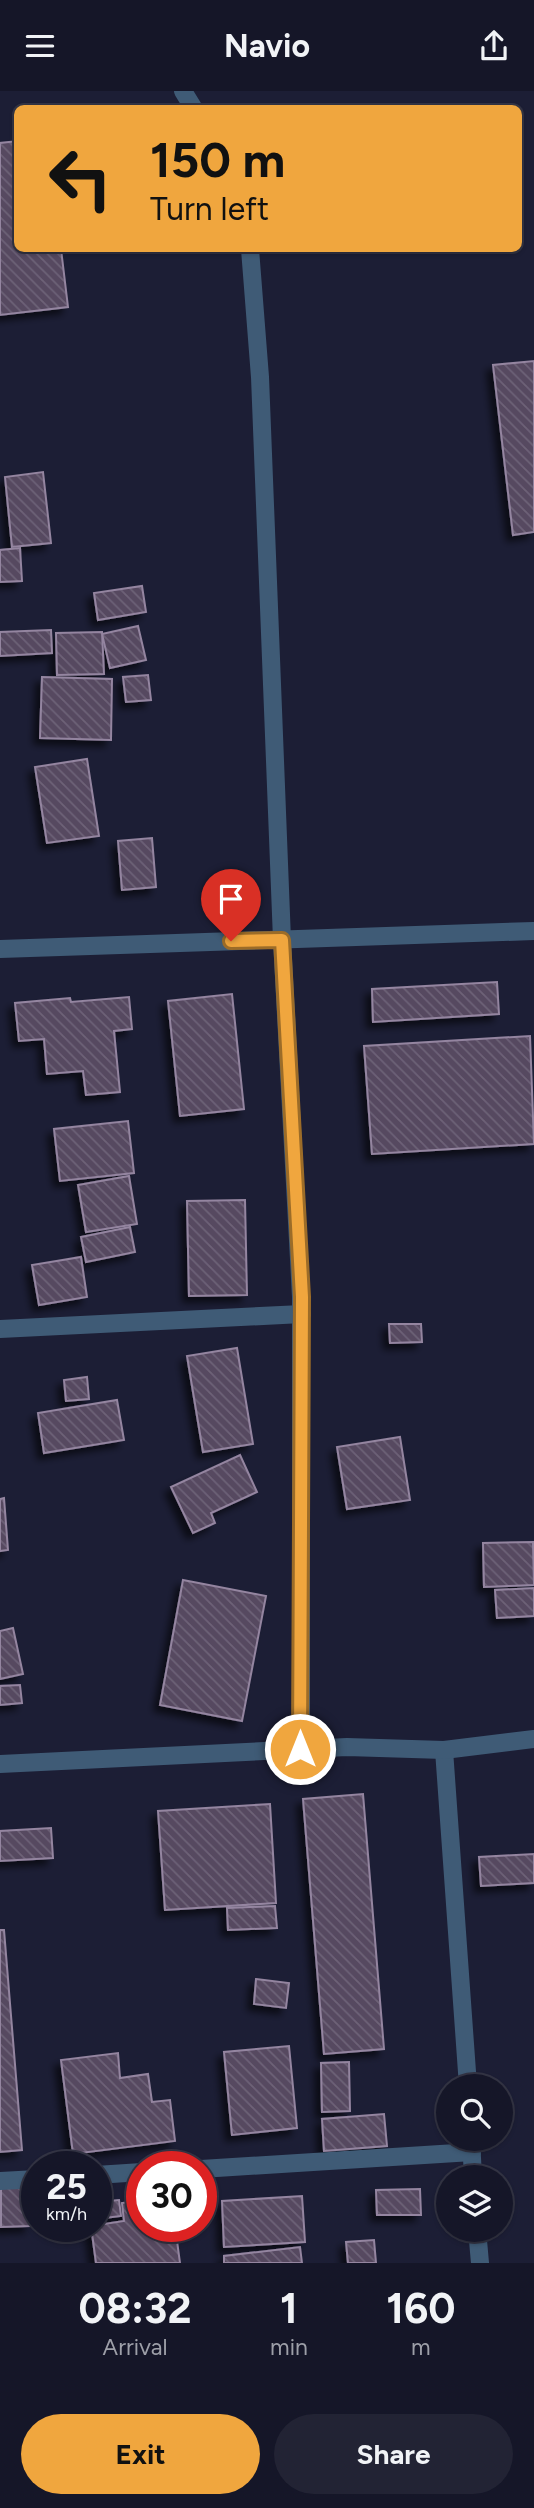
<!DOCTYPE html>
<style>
body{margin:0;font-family:Figtree,sans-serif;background:#222334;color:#f1f3f6;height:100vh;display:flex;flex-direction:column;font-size:26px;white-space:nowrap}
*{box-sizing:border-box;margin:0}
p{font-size:23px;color:#9d9fa8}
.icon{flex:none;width:38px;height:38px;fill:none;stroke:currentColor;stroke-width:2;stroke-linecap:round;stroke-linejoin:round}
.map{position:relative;height:2172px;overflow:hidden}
.sheet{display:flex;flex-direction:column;background:#151628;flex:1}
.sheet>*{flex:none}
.hud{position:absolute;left:14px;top:14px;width:508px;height:147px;border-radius:10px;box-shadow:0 2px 5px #0004,0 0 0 2px #343545;background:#f0a63e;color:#111;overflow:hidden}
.controls{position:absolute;left:436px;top:1983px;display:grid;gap:14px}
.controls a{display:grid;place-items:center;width:77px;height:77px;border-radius:50%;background:#151628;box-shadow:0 2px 5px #0004,0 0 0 2px #343545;font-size:35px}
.speed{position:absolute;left:21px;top:2060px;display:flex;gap:14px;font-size:35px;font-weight:700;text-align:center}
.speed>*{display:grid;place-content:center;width:91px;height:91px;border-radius:50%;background:#151628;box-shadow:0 2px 5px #0004,0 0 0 2px #343545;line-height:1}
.speed small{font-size:18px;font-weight:400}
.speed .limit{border:10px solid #d22;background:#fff;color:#111}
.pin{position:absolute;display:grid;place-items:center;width:60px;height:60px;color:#fff;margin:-72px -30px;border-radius:50% 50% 50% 0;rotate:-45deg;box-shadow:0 0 7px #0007}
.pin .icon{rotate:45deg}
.me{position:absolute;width:77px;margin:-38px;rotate:0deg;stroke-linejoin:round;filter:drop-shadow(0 0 5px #0008)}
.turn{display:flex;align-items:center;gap:24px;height:147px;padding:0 21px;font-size:32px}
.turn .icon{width:91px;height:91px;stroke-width:2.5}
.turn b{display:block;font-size:49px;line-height:60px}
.eta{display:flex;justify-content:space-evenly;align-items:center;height:119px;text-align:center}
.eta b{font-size:42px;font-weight:700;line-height:49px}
.button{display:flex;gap:14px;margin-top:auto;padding:14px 21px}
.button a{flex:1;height:80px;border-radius:42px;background:#f0a63e;color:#111;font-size:28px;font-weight:700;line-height:80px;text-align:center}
.button a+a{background:#222334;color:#f1f3f6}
header{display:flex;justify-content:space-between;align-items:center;height:91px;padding:0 21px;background:#151628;font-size:32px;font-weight:700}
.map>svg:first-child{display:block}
.building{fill:url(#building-back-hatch);stroke:#9485a0;stroke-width:2;filter:url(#shadow)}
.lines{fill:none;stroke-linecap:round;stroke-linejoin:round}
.minor{stroke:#3f5b76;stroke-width:18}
.route-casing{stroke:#9c6c28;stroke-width:18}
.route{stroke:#f0a63e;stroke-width:12}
</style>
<header><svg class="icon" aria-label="menu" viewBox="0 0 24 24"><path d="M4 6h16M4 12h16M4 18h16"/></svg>Navio<svg class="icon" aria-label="share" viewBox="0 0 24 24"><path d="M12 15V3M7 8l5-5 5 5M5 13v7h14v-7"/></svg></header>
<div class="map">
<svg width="534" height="2172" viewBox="0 0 534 2172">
<defs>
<pattern id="building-back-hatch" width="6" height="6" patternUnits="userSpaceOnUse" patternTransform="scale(1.75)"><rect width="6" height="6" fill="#564860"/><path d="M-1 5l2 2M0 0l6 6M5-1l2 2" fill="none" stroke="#6d6277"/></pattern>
<filter id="shadow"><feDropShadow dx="-6" dy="6" stdDeviation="3.5" flood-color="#0009"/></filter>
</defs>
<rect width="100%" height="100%" fill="#1c1e35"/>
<g class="building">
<path d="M18,50V158H61L68,216L0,224V52Z"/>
<path d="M534,270V441L513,444L493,274Z"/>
<path d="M43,381L51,452L12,456L5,386Z"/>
<path d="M20,457L22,490L0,491V459Z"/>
<path d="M142,495L146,521L98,529L94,502Z"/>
<path d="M138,535L146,569L110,577L102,543Z"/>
<path d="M51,539L52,562L0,565V541Z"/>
<path d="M102,541L104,583L57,584L56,542Z"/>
<path d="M148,584L151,609L126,611L123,586Z"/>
<path d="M42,586L112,588L111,649L40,647Z"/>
<path d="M87,668L99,745L47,752L35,676Z"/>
<path d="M152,747L156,796L122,799L118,750Z"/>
<path d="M497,891L499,923L373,931L372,898Z"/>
<path d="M232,903L244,1018L180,1025L168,910Z"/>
<path d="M129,906L132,938L114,940L120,1001L86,1004L83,980L47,983L44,948L19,950L15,912L70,907L71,911Z"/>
<path d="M530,945L534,1053L372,1063L364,955Z"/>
<path d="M128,1030L134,1082L60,1090L54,1038Z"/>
<path d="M129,1085L137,1133L86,1141L78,1094Z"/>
<path d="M245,1109L247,1204L189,1205L187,1110Z"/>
<path d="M130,1136L135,1161L86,1171L81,1146Z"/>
<path d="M81,1166L87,1206L39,1214L32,1174Z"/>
<path d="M389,1233H421L422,1251L390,1252Z"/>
<path d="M237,1257L253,1353L203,1361L187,1265Z"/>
<path d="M87,1286L89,1308L66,1310L64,1289Z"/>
<path d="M117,1309L124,1349L44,1362L38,1322Z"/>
<path d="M400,1346L410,1409L347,1418L337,1356Z"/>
<path d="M240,1364L257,1401L211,1422L215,1432L193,1442L171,1396Z"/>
<path d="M4,1407L8,1459L0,1460V1408Z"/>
<path d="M533,1451L534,1494L484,1496L483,1452Z"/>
<path d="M183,1489L266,1505L242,1630L160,1614Z"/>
<path d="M534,1497V1525L497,1527L495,1499Z"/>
<path d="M13,1537L23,1583L0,1588V1540Z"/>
<path d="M20,1594L22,1612L0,1614V1595Z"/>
<path d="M363,1703L384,1958L324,1963L303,1708Z"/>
<path d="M270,1713L276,1812L165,1819L158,1720Z"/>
<path d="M51,1737L53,1767L0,1770V1740Z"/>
<path d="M534,1763V1792L481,1795L479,1766Z"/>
<path d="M275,1815L277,1837L228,1839L227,1817Z"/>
<path d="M0,1839H4L22,2059L0,2061Z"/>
<path d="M256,1888L289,1892L286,1917L254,1913Z"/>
<path d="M289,1955L297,2037L232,2044L224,1961Z"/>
<path d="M118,1962L120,1987L148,1983L152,2011L170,2009L175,2050L73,2063L61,1969Z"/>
<path d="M349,1971L350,2020L322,2021L321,1972Z"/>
<path d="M384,2023L387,2055L324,2060L322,2028Z"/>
<path d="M1,2096H30V2135L1,2136Z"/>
<path d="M420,2098L421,2124H377L376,2099Z"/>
<path d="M302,2105L305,2151L224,2156L222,2110Z"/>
<path d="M119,2109L121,2125L96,2128V2111Z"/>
<path d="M142,2109V2135H175L180,2172H96L91,2135L124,2130L122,2112Z"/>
<path d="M374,2149L376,2172H348L346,2151Z"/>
<path d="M300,2156L302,2172H224V2165Z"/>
</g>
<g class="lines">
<g class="minor">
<path d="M183,0L194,18"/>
<path d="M250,158L260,286L282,849L301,1206V1658"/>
<path d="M0,858L534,840"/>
<path d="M0,1238L302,1223"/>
<path d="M444,1659L468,1995"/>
<path d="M0,1673L347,1656L444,1659L534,1648"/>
<path d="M471,2048L473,2086"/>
<path d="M201,2078L472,2061"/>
<path d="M96,2084L142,2081"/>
<path d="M0,2090L37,2088"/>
<path d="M477,2138L480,2172"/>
</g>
</g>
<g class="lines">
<g class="route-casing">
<path id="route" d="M231,850L282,849L302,1206L300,1658"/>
</g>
<use href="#route" class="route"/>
</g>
</svg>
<div class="controls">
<a><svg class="icon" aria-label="search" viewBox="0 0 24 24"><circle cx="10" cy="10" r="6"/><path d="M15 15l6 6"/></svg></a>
<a><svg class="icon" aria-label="layers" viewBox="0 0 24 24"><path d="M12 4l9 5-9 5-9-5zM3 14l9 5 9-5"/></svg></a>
</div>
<div class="speed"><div>25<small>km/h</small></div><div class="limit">30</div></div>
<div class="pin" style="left:231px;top:850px;background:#d93025"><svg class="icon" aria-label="arrive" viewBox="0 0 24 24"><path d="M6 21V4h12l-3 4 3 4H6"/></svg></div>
<svg class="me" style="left:300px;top:1658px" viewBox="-20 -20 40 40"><circle r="17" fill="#f0a63e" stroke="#fff" stroke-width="3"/><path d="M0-11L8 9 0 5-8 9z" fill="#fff"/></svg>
<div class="hud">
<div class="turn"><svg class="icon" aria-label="left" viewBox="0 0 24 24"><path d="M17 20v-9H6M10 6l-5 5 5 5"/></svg><div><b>150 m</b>Turn left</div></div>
</div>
</div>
<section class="sheet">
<div class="eta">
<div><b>08:32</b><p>Arrival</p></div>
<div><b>1</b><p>min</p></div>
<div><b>160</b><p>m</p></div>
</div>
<div class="button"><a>Exit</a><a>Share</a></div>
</section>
